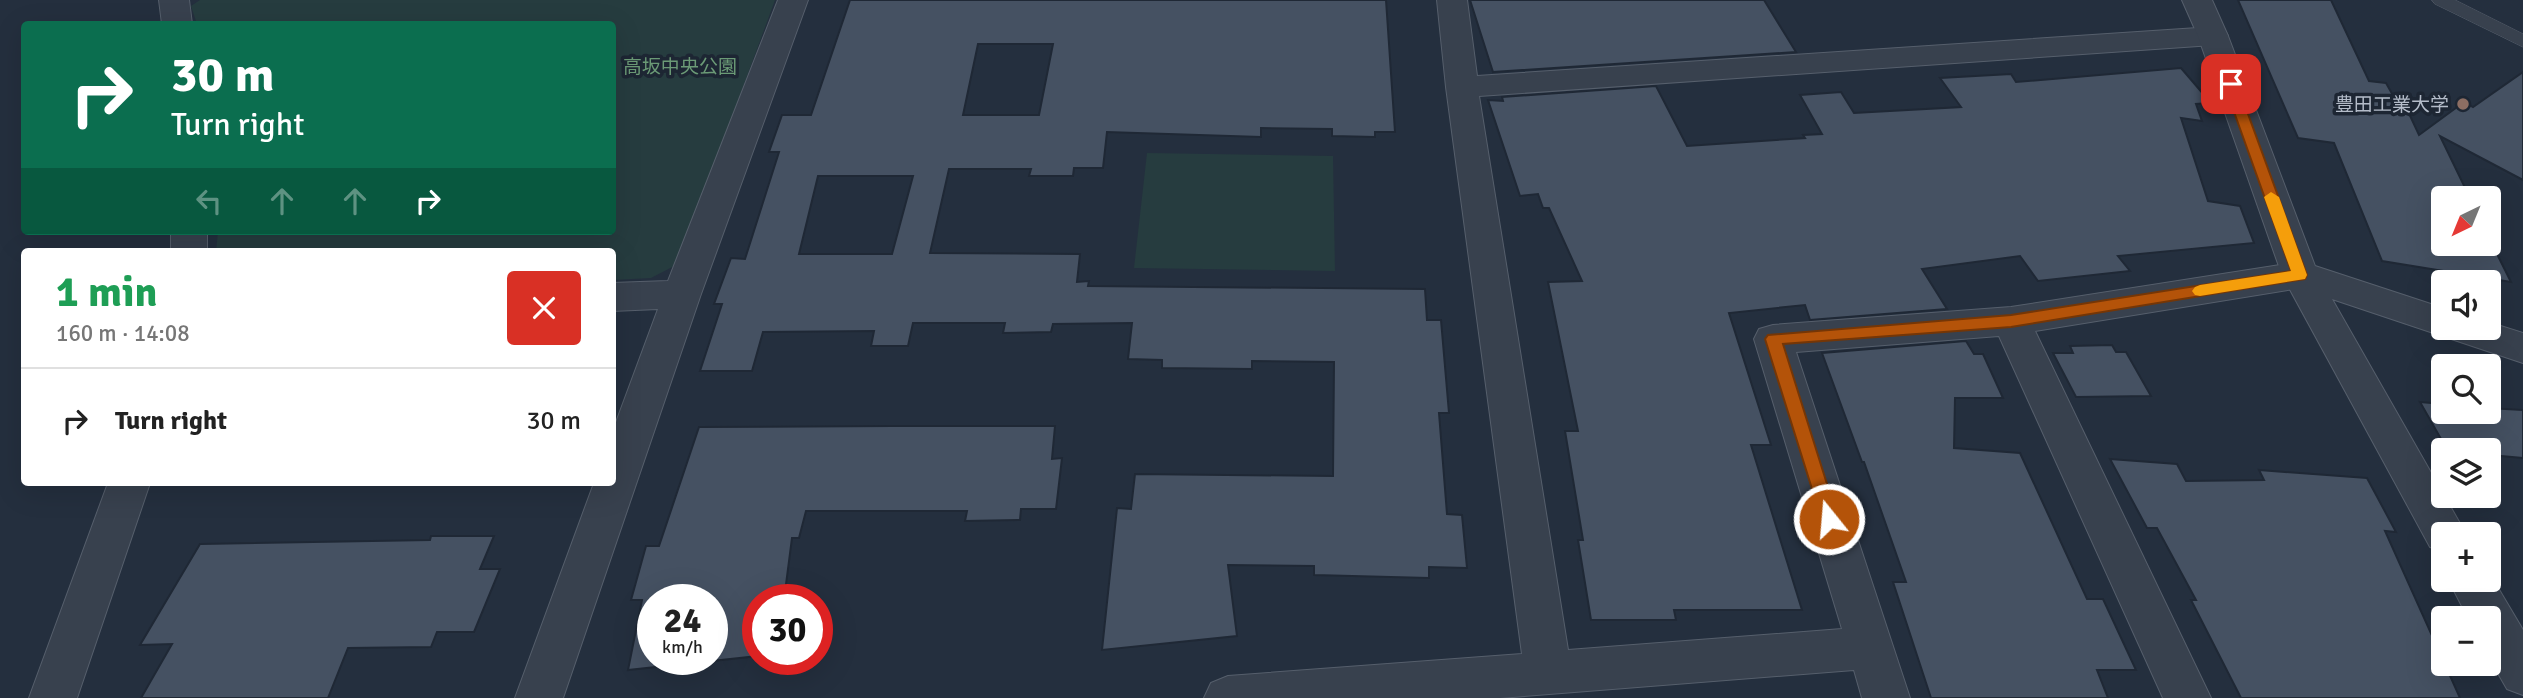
<!DOCTYPE html>
<meta charset="utf-8">
<style>
body{margin:0;font-family:Signika,"Noto Sans JP",sans-serif;background:#f6f6f6;color:#222;height:100vh;display:flex;flex-direction:column;font-size:26px;white-space:nowrap}
*{box-sizing:border-box;margin:0}
p{font-size:23px;color:#767676}
.icon{flex:none;width:38px;height:38px;fill:none;stroke:currentColor;stroke-width:2;stroke-linecap:round;stroke-linejoin:round}
.map{position:relative;flex:1;overflow:hidden}
.panel{position:absolute;left:21px;top:248px;width:595px;height:238px;display:flex;flex-direction:column;background:#fff;border-radius:7px;box-shadow:0 7px 28px #0002}
.panel>*{flex:none}
.banner{position:absolute;left:21px;top:21px;width:595px;height:214px;border-radius:7px;box-shadow:0 7px 28px #0002;background:#0b6e4f;color:#fff;overflow:hidden}
.needle{width:46px;rotate:223deg}
.buttons{position:absolute;left:2431px;top:186px;display:grid;gap:14px}
.buttons a{display:grid;place-items:center;width:70px;height:70px;border-radius:7px;background:#fff;box-shadow:0 7px 28px #0002;font-size:35px}
.speed{position:absolute;left:637px;top:584px;display:flex;gap:14px;font-size:35px;font-weight:700;text-align:center}
.speed>*{display:grid;place-content:center;width:91px;height:91px;border-radius:50%;background:#fff;box-shadow:0 7px 28px #0002;line-height:1}
.speed small{font-size:18px;font-weight:400}
.speed .limit{border:10px solid #d22;background:#fff;color:#111}
.pin{position:absolute;display:grid;place-items:center;width:60px;height:60px;color:#fff;margin:-30px;border-radius:14px;box-shadow:0 4px 10px #0006}
.me{position:absolute;width:77px;margin:-38px;rotate:343deg;stroke-linejoin:round;filter:drop-shadow(0 0 5px #0008)}
.turn{display:flex;align-items:center;gap:24px;height:147px;padding:0 35px;font-size:32px}
.turn .icon{width:91px;height:91px;stroke-width:2.5}
.turn b{display:block;font-size:49px;line-height:60px}
.lanes{display:flex;align-items:center;height:66px;padding:0 35px;background:#0003;justify-content:center;gap:35px;direction:ltr}
.lanes .off{opacity:.35}
.round{display:grid;place-items:center;flex:none;width:74px;height:74px;border-radius:7px;background:#f6f6f6}
.head{display:flex;align-items:center;justify-content:space-between;height:119px;padding:0 35px}
h1{font-size:42px;font-weight:700;line-height:52px;color:#1e9e55}
ul{padding:0;list-style:none}
li{display:flex;align-items:center;gap:21px;height:105px;padding:0 35px;border-top:2px solid #e0e0e0}
li div{flex:1}
li b{display:block;font-size:26px}
li em{font-style:normal}
.map>svg:first-child{display:block}
.green{fill:#263c3f}
.building{fill:#455162;stroke:#1f2835;stroke-width:2;fill-rule:evenodd}
.lines{fill:none;stroke-linecap:round;stroke-linejoin:round}
.service-casing{stroke:#565f6c;stroke-width:1}
.minor-casing{stroke:#565f6c;stroke-width:2}
.tertiary-casing{stroke:#565f6c;stroke-width:2}
.service{fill:#38414e;fill-rule:evenodd}
.minor{fill:#38414e;fill-rule:evenodd}
.tertiary{fill:#38414e;fill-rule:evenodd}
.route{fill:#b45309;stroke:#753606;stroke-width:2}
.slow{fill:#f59e0b}
.education-dot{fill:#8d6e63;stroke:#1d2633;stroke-width:2.5}
.labels{text-anchor:middle;stroke-width:7;stroke-linejoin:round;paint-order:stroke}
.park-label{font-size:19px;fill:#6b9a76;stroke:#1d2633}
.poi-label{font-size:19px;fill:#b4bcc9;stroke:#1d2633;text-anchor:end}
</style>
<div class="map">
<svg width="2523" height="698" viewBox="0 0 2523 698">
<rect width="100%" height="100%" fill="#242f3e"/>
<g class="green">
<path d="M200,0H775L678,264L651,278L613,280L612,252H216L218,231H612V24H197L191,6Z"/>
<path d="M1147,153L1333,156L1335,271L1134,268Z"/>
</g>
<g class="building">
<path d="M850,0H1386L1395,132H1375V137L1332,136V129L1261,128V137L1107,132L1103,168H1074L1073,176H1029L1031,169H949L930,253L1080,254L1077,282L1089,281L1088,286L1425,289L1427,320H1441L1449,413H1439L1447,514L1462,515L1467,568L1429,567V578L1314,575V566L1228,565L1237,636L1102,650L1117,508L1131,509L1135,474L1333,476L1334,362L1252,361V369L1162,368V360L1128,359L1132,323L1053,324L1051,332L1003,333L1005,323H913L908,346H871L874,331L763,332L752,371H700L722,304H714L731,258L745,259L779,152H769L782,115H811ZM978,44H1053L1039,115H963ZM818,176H913L892,254H799Z"/>
<path d="M1470,0H1764L1796,52L1493,72Z"/>
<path d="M2238,0H2331L2369,81L2386,83L2399,106L2406,107L2419,135L2464,102L2473,107L2523,72V180L2440,136L2470,198H2443V243H2488V236L2511,282L2382,261L2334,143L2298,138Z"/>
<path d="M2181,68L2211,103L2196,104L2202,121L2181,118L2208,201L2240,206L2254,243L2118,256L2130,271L2038,281L2020,256L1922,269L1947,309L1810,320L1805,305L1729,313L1771,445H1751L1802,610H1674L1676,620H1591L1578,540H1583L1565,431H1578L1548,282L1582,281L1549,208H1543L1538,194L1520,196L1488,100L1503,101L1502,97L1656,86L1687,146L1805,138L1803,135L1822,134L1800,95L1841,92L1854,113L1961,107L1940,78L2011,74L2016,82Z"/>
<path d="M1966,341L1974,354H1983L2003,398H1955L1954,448L2020,453L2087,599H2103L2136,670H2097L2108,698H1931L1893,582H1906L1864,462H1862L1822,353Z"/>
<path d="M2112,345L2116,352H2126L2151,396L2076,397L2053,353H2073L2070,346Z"/>
<path d="M2420,402L2443,404V411H2488V408L2523,410V458L2490,455L2487,449L2445,446Z"/>
<path d="M893,426H1055L1052,459L1062,458L1056,509H1021L1020,520L965,521L967,511H806L799,538H792L784,600H758V656L628,670L642,600H631L646,546H659L699,427ZM653,600H712V660H653Z"/>
<path d="M2110,459L2177,464L2186,481L2264,480L2259,470L2367,478L2396,532L2385,531L2460,698H2241L2191,600H2196L2157,528H2147Z"/>
<path d="M431,536H494L480,569H500L474,632H437L431,647L348,648L328,698H141L172,644L140,645L200,544L430,540Z"/>
</g>
<g class="lines">
<g class="service-casing">
<path id="service" d="M2432,0H2455L2523,34V47L2435,4Z"/>
</g>
<g class="minor-casing">
<g id="minor">
<path d="M159,0H189L192,24H162Z"/>
<path d="M778,0H808L701,294L563,698H515L594,483H612V433L658,309L612,311V283L668,281Z"/>
<path d="M1437,0H1467L1477,76L2213,27L2224,29L2228,36L2224,43L2213,45L1479,96L1568,650L1842,629L1754,339L1759,329L1773,325L2011,307L2300,262L2313,266L2318,275L2313,284L2300,288L2035,331L2211,698H2163L1999,336L1796,352L1910,698H1862L1854,670L1500,698H1204L1211,683L1228,676L1522,654L1446,87Z"/>
<rect x="171" y="231" width="36" height="21"/>
<path d="M108,483H150L77,698H29Z"/>
</g>
</g>
<g class="tertiary-casing">
<g id="tertiary">
<path d="M2182,0H2212L2228,36L2315,266L2443,308V327H2488V322L2523,333V363L2332,299L2466,534H2443V551L2430,547L2282,275L2198,36Z"/>
<path d="M2488,571L2523,630V695L2507,689L2488,656V618H2468L2448,579H2488Z"/>
</g>
</g>
<use href="#service" class="service"/>
<use href="#minor" class="minor"/>
<use href="#tertiary" class="tertiary"/>
</g>
<path class="route" d="M2231,80L2237,84L2307,275L2305,279L2011,327L1783,344L1838,519L1835,524L1829,526L1823,524L1765,339L1768,335L2011,315L2291,271L2224,84Z"/>
<path class="slow" d="M2271,192L2279,197L2307,275L2305,279L2200,296L2195,295L2192,291L2195,287L2200,285L2291,271L2264,197Z"/>
<circle class="education-dot" cx="2463" cy="104" r="7"/>
<g class="labels">
<g class="park-label">
<text x="680" y="73">高坂中央公園</text>
</g>
<g class="poi-label">
<text x="2449" y="111">豊田工業大学</text>
</g>
</g>
</svg>
<div class="buttons">
<a><svg class="needle" viewBox="-14 -14 28 28"><path d="M0-13l5 13h-10z" fill="#e53935"/><path d="M0 13l5-13h-10z" fill="#767676"/></svg></a>
<a><svg class="icon" aria-label="sound" viewBox="0 0 24 24"><path d="M4 9h4l5-4v14l-5-4H4zM17 9q2 3 0 6"/></svg></a>
<a><svg class="icon" aria-label="search" viewBox="0 0 24 24"><circle cx="10" cy="10" r="6"/><path d="M15 15l6 6"/></svg></a>
<a><svg class="icon" aria-label="layers" viewBox="0 0 24 24"><path d="M12 4l9 5-9 5-9-5zM3 14l9 5 9-5"/></svg></a>
<a>+</a>
<a>−</a>
</div>
<div class="speed"><div>24<small>km/h</small></div><div class="limit">30</div></div>
<div class="pin" style="left:2231px;top:84px;background:#d93025"><svg class="icon" aria-label="arrive" viewBox="0 0 24 24"><path d="M6 21V4h12l-3 4 3 4H6"/></svg></div>
<svg class="me" style="left:1829px;top:519px" viewBox="-20 -20 40 40"><circle r="17" fill="#b45309" stroke="#fff" stroke-width="3"/><path d="M0-11L8 9 0 5-8 9z" fill="#fff"/></svg>
<div class="banner">
<div class="turn"><svg class="icon" aria-label="right" viewBox="0 0 24 24"><path d="M7 20v-9h11M14 6l5 5-5 5"/></svg><div><b>30 m</b>Turn right</div></div>
<div class="lanes"><svg class="icon off" aria-label="left" viewBox="0 0 24 24"><path d="M17 20v-9H6M10 6l-5 5 5 5"/></svg><svg class="icon off" aria-label="ahead" viewBox="0 0 24 24"><path d="M12 20V5M6 11l6-6 6 6"/></svg><svg class="icon off" aria-label="ahead" viewBox="0 0 24 24"><path d="M12 20V5M6 11l6-6 6 6"/></svg><svg class="icon" aria-label="right" viewBox="0 0 24 24"><path d="M7 20v-9h11M14 6l5 5-5 5"/></svg></div>
</div>
<section class="panel">
<div class="head"><div><h1>1 min</h1><p>160 m · 14:08</p></div><a class="round" style="background:#d93025;color:#fff"><svg class="icon" aria-label="close" viewBox="0 0 24 24"><path d="M6 6l12 12M18 6L6 18"/></svg></a></div>
<ul>
<li><svg class="icon" aria-label="right" viewBox="0 0 24 24"><path d="M7 20v-9h11M14 6l5 5-5 5"/></svg><div><b>Turn right</b></div><em>30 m</em></li>
</ul>
</section>
</div>
